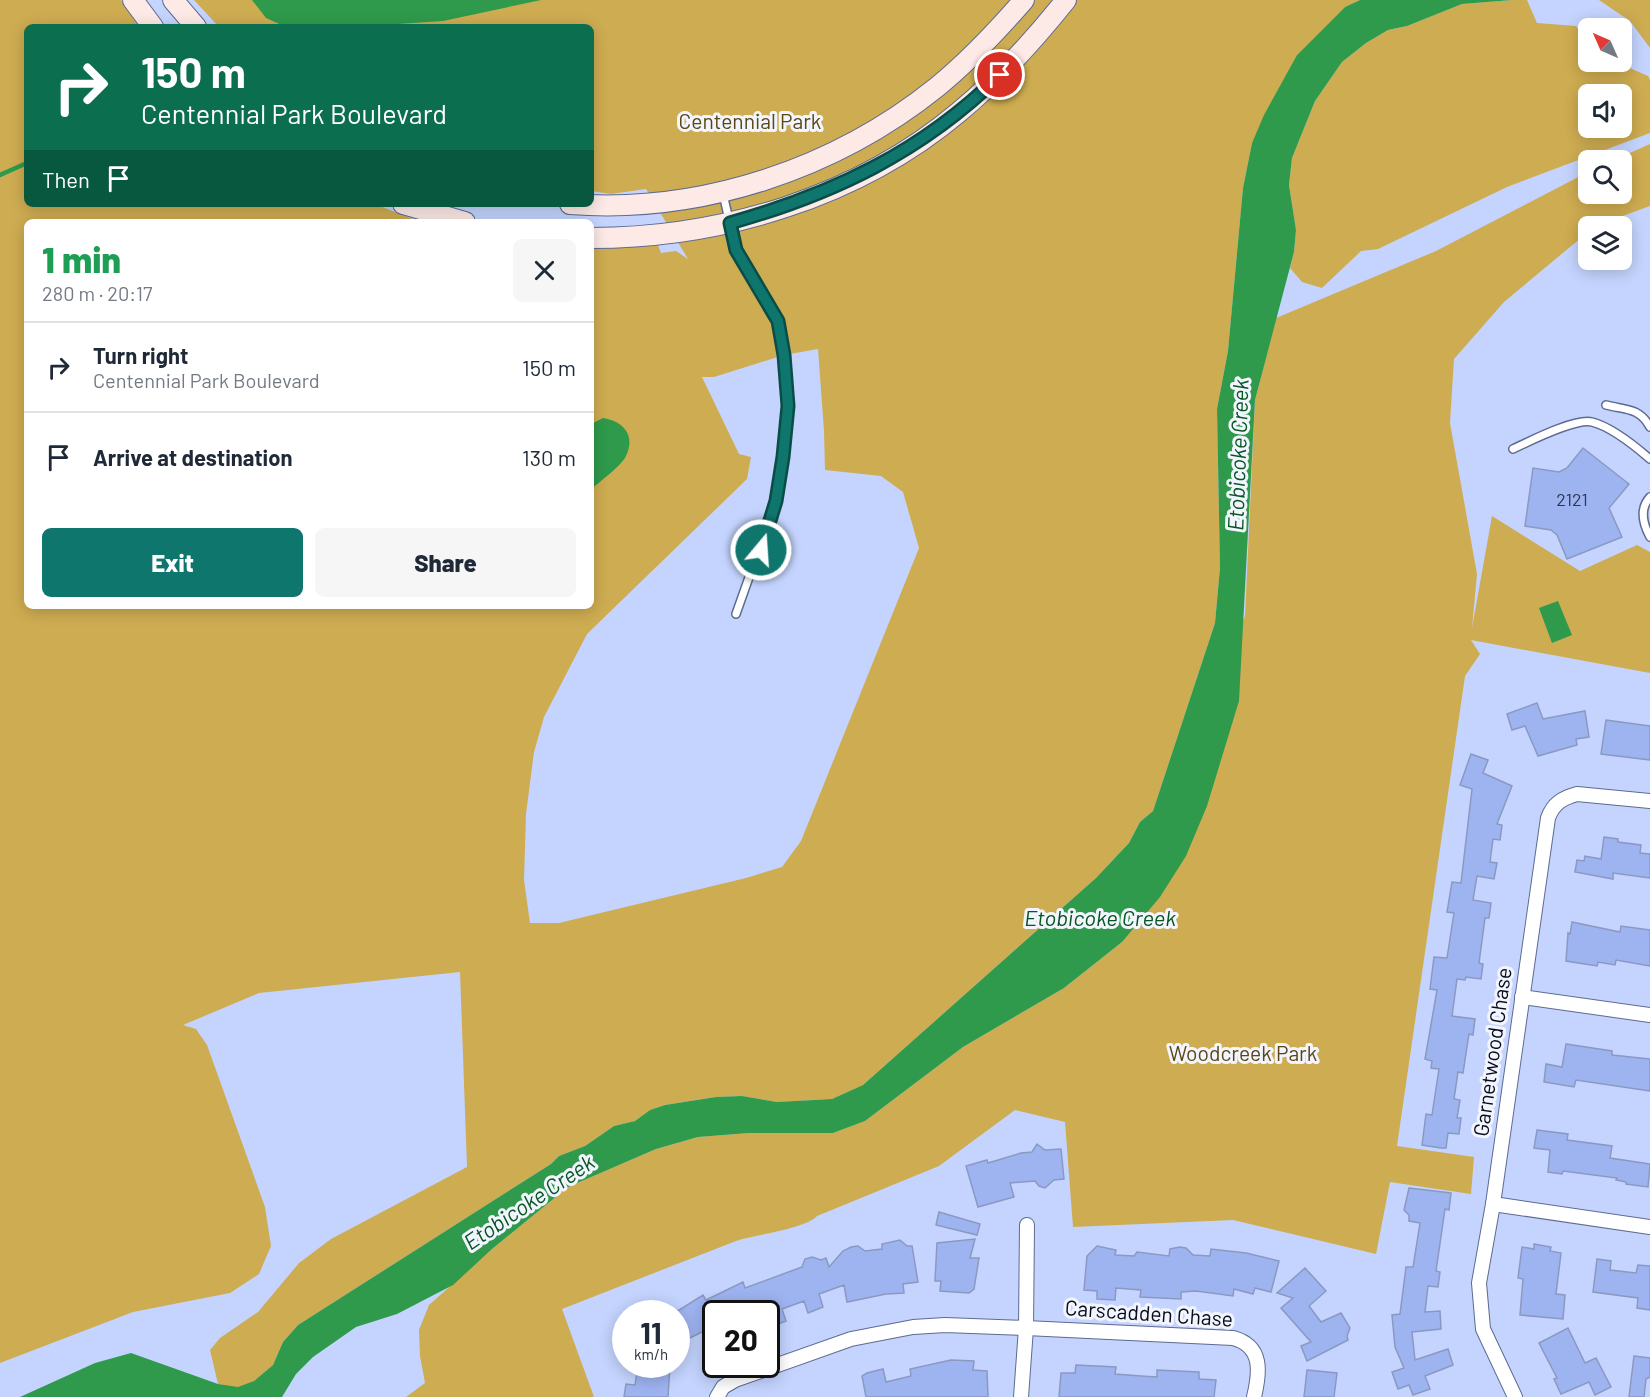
<!DOCTYPE html>
<meta charset="utf-8">
<style>
body{margin:0;font-family:Barlow,sans-serif;background:#f6f6f7;color:#1f2937;height:100vh;display:flex;flex-direction:column;font-size:22px;white-space:nowrap}
*{box-sizing:border-box;margin:0}
p{font-size:20px;color:#747a83}
.icon{flex:none;width:33px;height:33px;fill:none;stroke:currentColor;stroke-width:2;stroke-linecap:round;stroke-linejoin:round}
.map{position:relative;flex:1;overflow:hidden}
.side{position:absolute;left:24px;top:219px;width:570px;height:390px;display:flex;flex-direction:column;background:#fff;border-radius:9px;box-shadow:0 3px 15px #0003}
.side>*{flex:none}
.hud{position:absolute;left:24px;top:24px;width:570px;height:183px;border-radius:9px;box-shadow:0 3px 15px #0003;background:#0b6e4f;color:#fff;overflow:hidden}
.needle{width:39px;rotate:315deg}
.tools{position:absolute;left:1578px;top:18px;display:grid;gap:12px}
.tools a{display:grid;place-items:center;width:54px;height:54px;border-radius:9px;background:#fff;box-shadow:0 3px 15px #0003;font-size:30px}
.speed{position:absolute;left:612px;top:1300px;display:flex;gap:12px;font-size:30px;font-weight:700;text-align:center}
.speed>*{display:grid;place-content:center;width:78px;height:78px;border-radius:50%;background:#fff;box-shadow:0 3px 15px #0003;line-height:1}
.speed small{font-size:15px;font-weight:400}
.speed .limit{border:3px solid #111;border-radius:9px;background:#fff;color:#111}
.pin{position:absolute;display:grid;place-items:center;width:51px;height:51px;color:#fff;margin:-26px;border:3px solid #fff;border-radius:50%;box-shadow:0 2px 6px #0007}
.me{position:absolute;width:66px;margin:-33px;rotate:18deg;stroke-linejoin:round;filter:drop-shadow(0 0 4px #0008)}
.turn{display:flex;align-items:center;gap:21px;height:126px;padding:0 18px;font-size:27px}
.turn .icon{width:78px;height:78px;stroke-width:2.5}
.turn b{display:block;font-size:42px;line-height:51px}
.then{display:flex;align-items:center;height:57px;padding:0 18px;background:#0003;gap:12px;font-size:22px}
.round{display:grid;place-items:center;flex:none;width:63px;height:63px;border-radius:9px;background:#f6f6f7}
.summary{display:flex;align-items:center;justify-content:space-between;height:102px;padding:0 18px}
h1{font-size:36px;font-weight:800;line-height:45px;color:#1e9e55}
.cta{display:flex;gap:12px;margin-top:auto;padding:12px 18px}
.cta a{flex:1;height:69px;border-radius:9px;background:#0f766e;color:#fff;font-size:24px;font-weight:800;line-height:69px;text-align:center}
.cta a+a{background:#f6f6f7;color:#1f2937}
ul{padding:0;list-style:none}
li{display:flex;align-items:center;gap:18px;height:90px;padding:0 18px;border-top:2px solid #e0e1e3}
li div{flex:1}
li b{display:block;font-size:22px}
li em{font-style:normal}
.map>svg:first-child{display:block}
.green{fill:#ceac51;fill-rule:evenodd}
.water{fill:#2f9a4b}
.lines{fill:none;stroke-linecap:round;stroke-linejoin:round}
.stream{stroke:#2f9a4b;stroke-width:4.5}
.building{fill:#9eb4f1;stroke:#8a99c1;stroke-width:1.5}
.lane-casing{stroke:#5d6b90;stroke-width:10}
.street-casing{stroke:#5d6b90;stroke-width:16}
.secondary-casing{stroke:#5d6b90;stroke-width:22}
.lane{stroke:#fff;stroke-width:7}
.street{stroke:#fff;stroke-width:14}
.secondary{stroke:#fdeae7;stroke-width:20}
.route-casing{stroke:#0a4d48;stroke-width:15}
.route{stroke:#0f766e;stroke-width:10}
.labels{text-anchor:middle;stroke-width:6;stroke-linejoin:round;paint-order:stroke}
.number-label{font-size:18px;fill:#2d364f}
.park-label{font-size:21px;fill:#5a4714;stroke:#f2f5fe}
.street-label{font-size:21px;fill:#070c19;stroke:#f2f5fe}
.water-label{font-size:22px;font-style:italic;fill:#075521;stroke:#f2f5fe}
</style>
<div class="map">
<svg width="1650" height="1397" viewBox="0 0 1650 1397">
<rect width="100%" height="100%" fill="#c4d4fe"/>
<g class="green">
<path d="M0,0H121L139,27H27V204H375L420,222H27V606H591V249L658,245L661,253L676,251L688,259L646,189L611,194L591,191V27H219L194,0H1360L1345,7L1297,55L1252,143L1243,188L1228,351L1217,409L1220,568L1215,623L1153,811L1140,822L1129,843L1096,878L863,1085L832,1099L777,1102L742,1096L716,1097L665,1105L650,1110L635,1121L614,1126L585,1146L559,1156L551,1164L298,1325L283,1342L273,1365L254,1381L238,1388L218,1384L210,1350L220,1338L258,1312L299,1263L331,1239L467,1167L460,972L259,993L183,1025L196,1029L207,1045L265,1207L271,1246L259,1274L230,1293L133,1312L0,1363ZM818,349L824,431L825,470L881,476L903,492L919,548L801,841L782,867L746,878L559,923H530L524,880L526,814L534,752L544,717L587,634L747,479L751,457L739,454L702,377H714L784,355Z"/>
<path d="M1512,0H1527L1537,23L1576,26L1588,45V62H1616L1648,76L1650,80V133L1507,187L1378,249L1361,251L1322,288L1302,282L1290,268L1294,252L1296,230L1289,185L1292,158L1315,101L1342,62L1366,43L1388,30L1407,26L1462,4ZM1588,94H1622V128H1588Z"/>
<path d="M1599,0H1650V48L1630,21Z"/>
<path d="M1650,144V206L1595,226H1588V232L1504,302L1454,359L1450,423L1477,574L1472,628L1492,516L1580,571L1637,545L1650,552V673L1471,640L1480,654L1465,676L1397,1146L1474,1157L1471,1194L1390,1182L1376,1254L1233,1220L1073,1227L1065,1122L1015,1110L939,1166L817,1216C807,1228 755,1235 736,1241L562,1309L594,1397H406L425,1383L420,1356L419,1330L429,1305L492,1249L568,1187L656,1149L698,1137L749,1133H833L865,1121L963,1047L1064,988L1122,942L1245,616L1255,400L1276,318L1436,251L1588,172V194H1622V160H1614Z"/>
</g>
<g class="water">
<path d="M252,0H541L443,21L367,26L286,27L266,18Z"/>
<path d="M1360,0H1512L1462,4L1407,26L1388,30L1366,43L1342,62L1315,101L1292,158L1289,185L1296,230L1294,252L1255,400L1239,701L1207,806L1186,856L1160,897L1122,942L1064,988L963,1047L865,1121L833,1133H749L698,1137L656,1149L568,1187L492,1249L453,1285L397,1314L356,1327L313,1357L296,1374L282,1397H20L95,1363L131,1353L218,1384L238,1387L254,1381L273,1365L283,1342L298,1325L551,1164L559,1156L585,1146L614,1126L635,1121L650,1110L665,1105L716,1097L742,1096L777,1102L832,1099L863,1085L1096,878L1129,843L1140,822L1153,811L1215,623L1220,568L1217,409L1228,351L1243,188L1252,143L1264,115L1297,55L1345,7Z"/>
<path d="M603,418C623,421 636,435 626,456C622,465 600,482 591,489V424Z"/>
<path d="M1558,601L1572,635L1552,643L1539,608Z"/>
</g>
<g class="lines">
<g class="stream">
<path d="M110,27L112,26"/>
<path d="M0,175L27,163"/>
</g>
</g>
<g class="building">
<path d="M1583,448L1629,484L1609,508L1622,537L1567,559L1557,535L1551,530L1525,526L1533,468L1559,472L1567,468Z"/>
<path d="M1537,703L1543,719L1585,711L1589,737L1576,739L1577,745L1538,756L1525,726L1512,730L1507,714Z"/>
<path d="M1606,720L1650,726V760L1601,754Z"/>
<path d="M1471,754L1488,760L1483,773L1512,786L1497,824L1502,825L1500,840L1493,839L1490,862L1497,863L1494,879L1477,876L1473,900L1491,903L1489,918H1485L1479,963L1483,964L1481,979L1466,977L1465,980L1457,979L1452,1016L1475,1019L1473,1035L1469,1034L1463,1073L1458,1072L1454,1099L1460,1100L1457,1118H1461L1459,1134L1448,1133L1446,1148H1441L1422,1145L1426,1114L1432,1115L1439,1069L1431,1068L1432,1061L1425,1059L1437,990L1430,989L1434,957L1447,958L1454,913L1447,912L1452,882L1461,883L1472,789L1460,785Z"/>
<path d="M1604,837L1618,839V842L1641,845L1640,853L1650,854V878L1613,873V879L1575,872L1577,860L1584,861L1585,856L1601,859Z"/>
<path d="M1572,922L1620,932L1621,926L1650,930V966L1616,960L1615,965L1598,962L1597,966L1566,961L1568,933L1570,934Z"/>
<path d="M1566,1044L1612,1051V1055L1650,1059V1091L1576,1080L1574,1087L1544,1082L1546,1064L1562,1067Z"/>
<path d="M1537,1130L1568,1134L1567,1140L1612,1146L1610,1158L1650,1164L1648,1187L1626,1184V1182L1616,1180L1617,1178L1563,1171L1562,1174L1548,1172L1550,1150L1534,1148Z"/>
<path d="M1037,1144L1045,1150L1061,1149L1064,1179L1054,1180L1045,1188L1039,1186L1035,1181L1010,1183L1014,1197L978,1207L966,1166L987,1160L988,1163L1021,1153L1032,1152Z"/>
<path d="M1409,1188L1451,1193L1449,1210L1445,1209L1436,1271L1440,1272L1438,1287L1428,1286L1425,1312L1440,1311L1441,1329L1412,1332L1415,1360L1448,1349L1453,1365L1425,1376L1430,1389L1413,1395L1409,1385L1398,1389L1392,1372L1404,1368L1395,1347L1392,1315L1400,1314L1406,1267H1413L1420,1223L1409,1221V1215L1404,1210Z"/>
<path d="M939,1212L980,1224L977,1235L936,1225Z"/>
<path d="M975,1239L970,1258H979L974,1289L969,1293L940,1291L941,1281H935L937,1243Z"/>
<path d="M900,1240L907,1246H912L918,1282L903,1284L904,1293L886,1294L847,1302L844,1285L819,1294L823,1307L808,1313L804,1301L782,1309L786,1321L770,1327L766,1314H716V1325L690,1338L688,1335L681,1339L676,1330V1312L703,1295L706,1300L743,1282L745,1288L802,1267L805,1259L812,1257L821,1260L826,1258L829,1267L843,1251L851,1247L858,1246L865,1251L882,1249V1244Z"/>
<path d="M1534,1244L1551,1247L1550,1251L1561,1253L1556,1294L1565,1295L1563,1319L1520,1315L1523,1279L1518,1278L1522,1247L1534,1249Z"/>
<path d="M1097,1246L1116,1250L1115,1255L1134,1256L1137,1252L1169,1256L1170,1249L1180,1247L1186,1248L1193,1255L1210,1256L1211,1249L1246,1253L1279,1261L1271,1292L1255,1288L1253,1294L1234,1289L1233,1296L1196,1291L1181,1292V1299L1140,1297L1141,1290L1116,1288L1115,1300L1097,1299V1291L1084,1290L1087,1256Z"/>
<path d="M1597,1259L1611,1261L1610,1270L1636,1273L1638,1265L1650,1266V1310L1637,1308L1638,1298L1593,1292Z"/>
<path d="M1305,1268L1326,1291L1309,1306L1321,1322L1341,1313L1350,1328L1347,1336L1348,1340L1307,1361L1301,1346L1311,1342L1281,1308L1293,1298L1277,1293Z"/>
<path d="M1568,1328L1585,1363L1596,1358L1611,1387L1595,1395L1589,1382L1561,1394L1554,1379L1557,1378L1539,1343Z"/>
<path d="M1634,1356L1650,1358V1377L1646,1379L1644,1397H1629Z"/>
<path d="M951,1360L974,1361L973,1370L987,1371L988,1397H866L862,1376L867,1373L883,1369L886,1382L911,1376L910,1369Z"/>
<path d="M638,1365H670L668,1397H624L626,1384L635,1385Z"/>
<path d="M1076,1365L1116,1367L1115,1374L1141,1376L1157,1377V1370L1199,1372V1379L1216,1380L1214,1397H1059L1061,1373H1075Z"/>
<path d="M1307,1370L1337,1373L1334,1397H1304Z"/>
</g>
<g class="lines">
<g class="lane-casing">
<g id="lane">
<path d="M723,194L736,250L778,321L788,406L776,501L736,614"/>
<path d="M1606,405C1625,410 1639,407 1650,427"/>
<path d="M1513,449C1530,441 1575,418 1592,422C1612,427 1635,446 1650,459"/>
<path d="M1650,497C1639,509 1643,524 1650,537"/>
</g>
</g>
<g class="street-casing">
<g id="street">
<path d="M1522,997L1650,1015"/>
<path d="M1493,1204L1650,1227"/>
<path d="M717,1397L723,1387L735,1380L851,1339L913,1327L945,1325L1026,1328L1233,1338C1263,1346 1260,1372 1254,1397"/>
<path d="M1021,1397L1026,1328L1027,1225"/>
<path d="M1515,1397L1483,1329L1479,1283L1493,1204L1548,818C1553,804 1562,798 1577,794L1650,801"/>
</g>
</g>
<g class="secondary-casing">
<g id="secondary">
<path d="M133,0L153,27"/>
<path d="M173,0L196,27"/>
<path d="M403,204L465,222"/>
<path d="M570,204C701,214 835,169 937,87C969,61 997,31 1024,0"/>
<path d="M591,238C722,238 858,197 959,112C999,79 1034,40 1066,0"/>
</g>
</g>
<use href="#lane" class="lane"/>
<use href="#street" class="street"/>
<use href="#secondary" class="secondary"/>
</g>
<g class="lines">
<g class="route-casing">
<path id="route" d="M761,550L776,501L783,457L788,406L784,355L778,321L736,250L730,223C833,194 922,152 1000,75"/>
</g>
<use href="#route" class="route"/>
</g>
<g class="labels">
<g class="number-label">
<text x="1572" y="506">2121</text>
</g>
<g class="park-label">
<text x="750" y="129">Centennial Park</text>
<text x="1243" y="1061">Woodcreek Park</text>
</g>
<g class="street-label">
<text transform="translate(1493 1052) rotate(-82)" y="7">Garnetwood Chase</text>
<text transform="translate(1149 1314) rotate(4)" y="7">Carscadden Chase</text>
</g>
<g class="water-label">
<text transform="translate(1238 455) rotate(-88)" y="8">Etobicoke Creek</text>
<text x="1100" y="926">Etobicoke Creek</text>
<text transform="translate(529 1202) rotate(-34)" y="8">Etobicoke Creek</text>
</g>
</g>
</svg>
<div class="tools">
<a><svg class="needle" viewBox="-14 -14 28 28"><path d="M0-13l5 13h-10z" fill="#e53935"/><path d="M0 13l5-13h-10z" fill="#747a83"/></svg></a>
<a><svg class="icon" aria-label="sound" viewBox="0 0 24 24"><path d="M4 9h4l5-4v14l-5-4H4zM17 9q2 3 0 6"/></svg></a>
<a><svg class="icon" aria-label="search" viewBox="0 0 24 24"><circle cx="10" cy="10" r="6"/><path d="M15 15l6 6"/></svg></a>
<a><svg class="icon" aria-label="layers" viewBox="0 0 24 24"><path d="M12 4l9 5-9 5-9-5zM3 14l9 5 9-5"/></svg></a>
</div>
<div class="speed"><div>11<small>km/h</small></div><div class="limit">20</div></div>
<div class="pin" style="left:1000px;top:75px;background:#d93025"><svg class="icon" aria-label="arrive" viewBox="0 0 24 24"><path d="M6 21V4h12l-3 4 3 4H6"/></svg></div>
<svg class="me" style="left:761px;top:550px" viewBox="-20 -20 40 40"><circle r="17" fill="#0f766e" stroke="#fff" stroke-width="3"/><path d="M0-11L8 9 0 5-8 9z" fill="#fff"/></svg>
<div class="hud">
<div class="turn"><svg class="icon" aria-label="right" viewBox="0 0 24 24"><path d="M7 20v-9h11M14 6l5 5-5 5"/></svg><div><b>150 m</b>Centennial Park Boulevard</div></div>
<div class="then">Then<svg class="icon" aria-label="arrive" viewBox="0 0 24 24"><path d="M6 21V4h12l-3 4 3 4H6"/></svg></div>
</div>
<section class="side">
<div class="summary"><div><h1>1 min</h1><p>280 m · 20:17</p></div><a class="round"><svg class="icon" aria-label="close" viewBox="0 0 24 24"><path d="M6 6l12 12M18 6L6 18"/></svg></a></div>
<ul>
<li><svg class="icon" aria-label="right" viewBox="0 0 24 24"><path d="M7 20v-9h11M14 6l5 5-5 5"/></svg><div><b>Turn right</b><p>Centennial Park Boulevard</p></div><em>150 m</em></li>
<li><svg class="icon" aria-label="arrive" viewBox="0 0 24 24"><path d="M6 21V4h12l-3 4 3 4H6"/></svg><div><b>Arrive at destination</b></div><em>130 m</em></li>
</ul>
<div class="cta"><a>Exit</a><a>Share</a></div>
</section>
</div>
